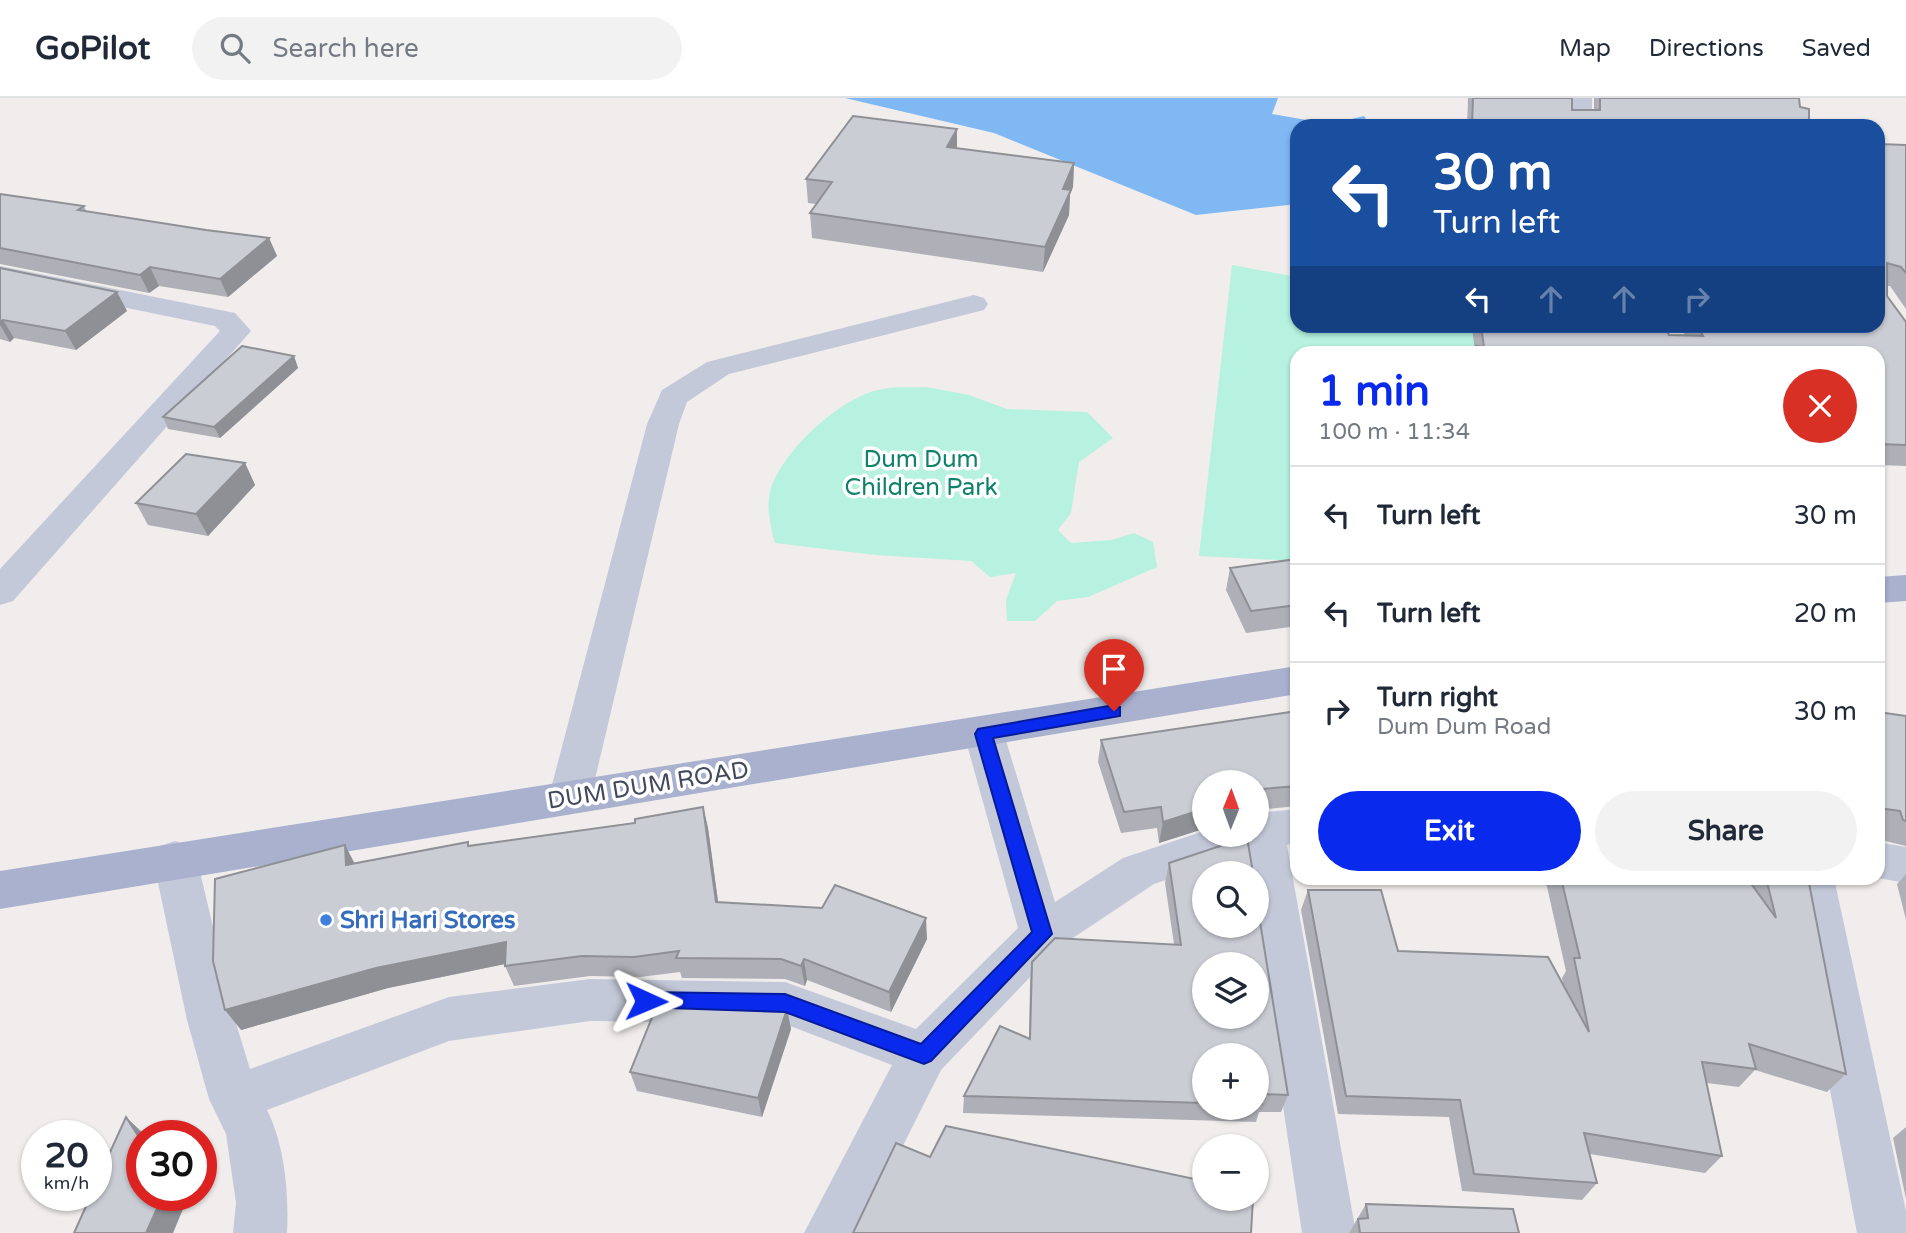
<!DOCTYPE html>
<meta charset="utf-8">
<style>
body{margin:0;font-family:"Varela Round",sans-serif;background:#f2f2f3;color:#1f2937;height:100vh;display:flex;flex-direction:column;font-size:26px;white-space:nowrap}
*{box-sizing:border-box;margin:0}
p{font-size:23px;color:#747a83}
.icon{flex:none;width:38px;height:38px;fill:none;stroke:currentColor;stroke-width:2;stroke-linecap:round;stroke-linejoin:round}
.map{position:relative;flex:1;overflow:hidden}
.drawer{position:absolute;left:1290px;top:248px;width:595px;height:539px;display:flex;flex-direction:column;background:#fff;border-radius:21px;box-shadow:0 2px 5px #0004}
.drawer>*{flex:none}
.hud{position:absolute;left:1290px;top:21px;width:595px;height:214px;border-radius:21px;box-shadow:0 2px 5px #0004;background:#1a4fa0;color:#fff;overflow:hidden}
.needle{width:46px;rotate:1deg}
.fabs{position:absolute;left:1192px;top:672px;display:grid;gap:14px}
.fabs a{display:grid;place-items:center;width:77px;height:77px;border-radius:50%;background:#fff;box-shadow:0 2px 5px #0004;font-size:35px}
.speed{position:absolute;left:21px;top:1022px;display:flex;gap:14px;font-size:35px;font-weight:700;text-align:center}
.speed>*{display:grid;place-content:center;width:91px;height:91px;border-radius:50%;background:#fff;box-shadow:0 2px 5px #0004;line-height:1}
.speed small{font-size:18px;font-weight:400}
.speed .limit{border:10px solid #d22;background:#fff;color:#111}
.pin{position:absolute;display:grid;place-items:center;width:60px;height:60px;color:#fff;margin:-72px -30px;border-radius:50% 50% 50% 0;rotate:-45deg;box-shadow:0 0 7px #0007}
.pin .icon{rotate:45deg}
.me{position:absolute;width:77px;margin:-38px;rotate:91deg;stroke-linejoin:round;filter:drop-shadow(0 0 5px #0008)}
.turn{display:flex;align-items:center;gap:24px;height:147px;padding:0 28px;font-size:32px}
.turn .icon{width:91px;height:91px;stroke-width:2.5}
.turn b{display:block;font-size:49px;line-height:60px}
.lanes{display:flex;align-items:center;height:66px;padding:0 28px;background:#0003;justify-content:center;gap:35px;direction:ltr}
.lanes .off{opacity:.35}
.round{display:grid;place-items:center;flex:none;width:74px;height:74px;border-radius:37px;background:#f2f2f3}
.headline{display:flex;align-items:center;justify-content:space-between;height:119px;padding:0 28px}
h1{font-size:42px;font-weight:800;line-height:52px;color:#0929ed}
.cta{display:flex;gap:14px;margin-top:auto;padding:14px 28px}
.cta a{flex:1;height:80px;border-radius:42px;background:#0929ed;color:#fff;font-size:28px;font-weight:800;line-height:80px;text-align:center}
.cta a+a{background:#f2f2f3;color:#1f2937}
ul{padding:0;list-style:none}
li{display:flex;align-items:center;gap:21px;height:98px;padding:0 28px;border-top:2px solid #e0e1e3}
li div{flex:1}
li b{display:block;font-size:26px}
li em{font-style:normal}
header{display:flex;align-items:center;gap:42px;box-sizing:border-box;height:98px;padding:0 35px;background:#fff;border-bottom:2px solid #e0e1e3}
header strong{font-size:33px}
nav{display:flex;gap:38px;margin-inline-start:auto;font-size:24px}
.search{width:490px;height:63px;background:#f2f2f3;display:flex;align-items:center;gap:18px;box-sizing:border-box;padding:0 24px;border-radius:38px;color:#747a83;font-size:26px}
.map>svg:first-child{display:block}
.green{fill:#b6f2df}
.water{fill:#7fb8f3}
.lines{fill:none;stroke-linecap:round;stroke-linejoin:round}
.minor{fill:#c4c9d9;fill-rule:evenodd}
.primary{fill:#a9b1cf;fill-rule:evenodd}
.wall{fill:#afb0b7;fill-rule:evenodd}
.shaded-wall{fill:#8e9095}
.building{fill:#cbcdd5;stroke:#8e9095;stroke-width:2;fill-rule:evenodd}
.route{fill:#0929ed;stroke:#061b9a;stroke-width:2}
.shop-dot{fill:#3f7fe0;stroke:#fff;stroke-width:2.5}
.labels{text-anchor:middle;stroke-width:7;stroke-linejoin:round;paint-order:stroke}
.park-label{font-size:24px;fill:#0e826b;stroke:#fff}
.street-label{font-size:24px;fill:#43495c;stroke:#fff}
.shop-label{font-size:24px;font-weight:bold;fill:#366cbe;stroke:#fff;text-anchor:start}
</style>
<header>
<strong>GoPilot</strong>
<div class="search"><svg class="icon" aria-label="search" viewBox="0 0 24 24"><circle cx="10" cy="10" r="6"/><path d="M15 15l6 6"/></svg>Search here</div>
<nav><a>Map</a><a>Directions</a><a>Saved</a></nav>
</header>
<div class="map">
<svg width="1906" height="1135" viewBox="0 0 1906 1135">
<rect width="100%" height="100%" fill="#f0edec"/>
<g class="green">
<path d="M1232,167L1297,179V228H1495L1494,255L1297,256V463L1199,458Z"/>
<path d="M926,289L969,297L1007,311L1087,314L1113,340L1079,364L1071,415L1058,432L1071,445L1112,442L1134,435L1153,444L1157,469L1088,499L1057,503L1035,523H1007L1006,502L1016,475L990,479L971,463L876,457L775,445C770,428 765,404 772,387C787,349 843,297 883,291C897,288 912,290 926,289Z"/>
</g>
<path class="water" d="M845,0H1278L1272,16L1330,26L1364,18L1371,28H1297V106L1196,117L994,35Z"/>
<g class="lines">
<g class="minor">
<rect x="1568" y="0" width="24" height="28"/>
<path d="M0,168L235,215L251,233L13,503L0,507V471L220,233L215,228L0,184Z"/>
<path d="M974,197L984,200L988,206L984,212L729,276L687,304L679,326L591,698L585,710L570,715L555,710L549,698L647,326L662,292L707,264Z"/>
<path d="M984,621L998,625L1004,636L1055,804L1123,760L1204,733V737H1256V715L1297,711V745L1287,747L1356,1135H1302L1256,828V775H1248L1245,755L1154,786L1058,850L941,972L859,1135H804L892,967L785,926L590,923L449,943L267,1012C285,1048 289,1096 287,1135H233L236,1105L226,1036L209,1001L187,922L153,761L160,748L175,743L190,748L197,761L235,922L250,971L449,899L590,881L785,884L916,931L1018,830L964,636L970,625Z"/>
<path d="M1878,744L1906,749V785L1878,780Z"/>
<path d="M1790,780H1834L1906,1113V1135H1857Z"/>
</g>
<g class="primary">
<path d="M1906,477V503L1878,505V479Z"/>
<path d="M1297,568V596L0,811V773Z"/>
</g>
</g>
<g class="wall">
<path d="M1468,0H1572V12H1594V0H1799L1800,9L1809,28H1467Z"/>
<path d="M957,31V50L1074,65L1073,89L1070,95L1069,117L1043,174L812,140L810,115L816,106L808,105L806,81Z"/>
<path d="M1906,47V211L1890,188H1887V198L1906,224V368L1878,367V256H1474L1475,253L1472,230L1473,228H1665L1669,237L1685,238L1681,228H1878Z"/>
<path d="M0,96L84,108L86,113L206,132L269,140L277,158L228,199L159,188L149,195L0,166Z"/>
<path d="M0,170L117,194L127,213L76,252L14,240L10,244L0,241Z"/>
<path d="M294,258L298,270L220,340L168,331L163,319Z"/>
<path d="M245,365L255,387L208,438L148,427L136,405Z"/>
<path d="M1297,461V528L1246,535L1226,492L1230,470Z"/>
<path d="M1297,613V708L1256,712V684H1204V731H1203L1159,745L1157,730L1121,735L1098,664L1101,642Z"/>
<path d="M1878,614L1906,618V748L1885,743L1883,734L1878,733Z"/>
<path d="M703,709L708,730L718,804L927,841L891,914L807,882L805,888L785,881L682,880L680,874L640,879L590,878L514,888L505,868V866L388,890L241,932L355,765L470,748L635,725Z"/>
<path d="M1169,765L1288,997L1281,1014H1259L1256,1024L963,1015L964,998L1029,940L1030,883L1032,864L1174,846L1165,785ZM1204,957H1256V1010H1204Z"/>
<path d="M1906,776V822L1897,786Z"/>
<path d="M1545,780H1808L1846,976L1827,994L1755,972L1739,989L1707,985L1722,1058L1705,1075L1590,1056L1597,1085L1582,1102L1462,1093L1449,1019L1338,1016L1301,812L1308,792L1398,853L1563,888L1562,880L1566,873Z"/>
<path d="M787,911L791,931L762,1019L637,993L630,974Z"/>
<path d="M1906,1029V1101L1893,1040Z"/>
<path d="M1366,1106L1519,1135H1349Z"/>
</g>
<g class="shaded-wall">
<path d="M957,31V54L947,49Z"/>
<path d="M1074,65L1073,89L1070,95L1069,117L1043,174L1045,149L1063,91Z"/>
<path d="M269,140L277,158L228,199L220,181Z"/>
<path d="M150,169L159,188L149,195L140,177Z"/>
<path d="M117,194L127,213L76,252L65,233Z"/>
<path d="M3,222L14,240L10,244L0,227V224Z"/>
<path d="M294,258L298,270L220,340L214,329Z"/>
<path d="M245,365L255,387L208,438L196,416Z"/>
<path d="M1262,691L1256,710V704L1259,694Z"/>
<path d="M703,709L708,730L721,825L716,804Z"/>
<path d="M1204,711L1203,731L1159,745L1163,724Z"/>
<path d="M345,747L356,768L346,767Z"/>
<path d="M926,820L927,841L891,914L889,894Z"/>
<path d="M506,844L515,864L388,890L241,932L225,912L376,870Z"/>
<path d="M804,861L807,882L805,888L801,868Z"/>
<path d="M787,911L791,931L762,1019L758,1000Z"/>
<path d="M126,1019L146,1038H142V1044Z"/>
<path d="M163,1097H182L186,1104L173,1135H146Z"/>
</g>
<g class="building">
<path d="M1473,0H1572V12H1600V0H1799L1800,9L1809,11V28H1472Z"/>
<path d="M853,18L957,31L947,49L1074,65L1063,91L1071,92L1045,149L810,115L832,84L806,81Z"/>
<path d="M1878,46L1906,47V175L1901,169L1887,165V198L1906,224V347L1878,346V256H1478L1476,248L1484,249L1481,228H1665L1669,237L1703,238L1698,228H1878Z"/>
<path d="M0,96L84,108L78,112L206,132L269,140L220,181L150,169L140,177L0,150Z"/>
<path d="M0,170L117,194L65,233L3,222L0,224Z"/>
<path d="M242,248L294,258L214,329L163,319Z"/>
<path d="M186,356L245,365L196,416L136,405Z"/>
<path d="M1297,461V507L1251,513L1230,470Z"/>
<path d="M1297,613V688L1262,691L1259,694L1256,695V684H1204V711L1163,724L1161,709L1124,714L1101,642Z"/>
<path d="M1878,614L1906,618V723L1903,722L1900,713L1878,710Z"/>
<path d="M703,709L716,804L822,810L835,787L926,820L889,894L804,861L801,868L781,861L676,860L679,853L634,859L582,858L505,868L506,844L376,870L225,912L213,863L215,781L345,747L346,767L468,744V748L635,725V721Z"/>
<path d="M1247,739L1253,775H1204V828H1256V799L1288,997L1261,996L1262,1006H1256V957H1204V1005L964,998L1000,928L1030,941L1032,864L1055,840L1181,847L1169,765ZM1204,866H1256V919H1204Z"/>
<path d="M1561,780H1747L1776,820L1766,780H1808L1846,976L1749,946L1756,971L1702,964L1722,1058L1584,1035L1597,1085L1474,1076L1460,1002L1346,998L1308,792H1381L1398,853L1548,859L1589,934L1574,860H1580Z"/>
<path d="M657,907L787,911L758,1000L630,974Z"/>
<path d="M126,1019L142,1044V1097H163L146,1135H74L91,1097H96V1085Z"/>
<path d="M946,1028L1204,1083V1101H1253L1251,1135H853L896,1045L930,1059Z"/>
<path d="M1366,1106L1513,1111L1519,1135H1360L1358,1121L1368,1120Z"/>
</g>
<path class="route" d="M1114,607L1120,609V618L993,640L1052,836L931,963L924,966L785,914L639,909L636,903L639,897L646,894L785,896L921,946L1032,834L975,636L978,631Z"/>
<circle class="shop-dot" cx="326" cy="822" r="7"/>
<g class="labels">
<g class="park-label">
<text x="921" y="369">Dum Dum<tspan x="921" dy="28">Children Park</tspan></text>
</g>
<g class="street-label">
<text transform="translate(648 687) rotate(-9)" y="8">DUM DUM ROAD</text>
</g>
<g class="shop-label">
<text x="340" y="830">Shri Hari Stores</text>
</g>
</g>
</svg>
<div class="fabs">
<a><svg class="needle" viewBox="-14 -14 28 28"><path d="M0-13l5 13h-10z" fill="#e53935"/><path d="M0 13l5-13h-10z" fill="#747a83"/></svg></a>
<a><svg class="icon" aria-label="search" viewBox="0 0 24 24"><circle cx="10" cy="10" r="6"/><path d="M15 15l6 6"/></svg></a>
<a><svg class="icon" aria-label="layers" viewBox="0 0 24 24"><path d="M12 4l9 5-9 5-9-5zM3 14l9 5 9-5"/></svg></a>
<a>+</a>
<a>−</a>
</div>
<div class="speed"><div>20<small>km/h</small></div><div class="limit">30</div></div>
<div class="pin" style="left:1114px;top:613px;background:#d93025"><svg class="icon" aria-label="arrive" viewBox="0 0 24 24"><path d="M6 21V4h12l-3 4 3 4H6"/></svg></div>
<svg class="me" style="left:646px;top:903px" viewBox="-20 -20 40 40"><path d="M0-17L14 15 0 8-14 15z" fill="#0929ed" stroke="#fff" stroke-width="4"/></svg>
<div class="hud">
<div class="turn"><svg class="icon" aria-label="left" viewBox="0 0 24 24"><path d="M17 20v-9H6M10 6l-5 5 5 5"/></svg><div><b>30 m</b>Turn left</div></div>
<div class="lanes"><svg class="icon" aria-label="left" viewBox="0 0 24 24"><path d="M17 20v-9H6M10 6l-5 5 5 5"/></svg><svg class="icon off" aria-label="ahead" viewBox="0 0 24 24"><path d="M12 20V5M6 11l6-6 6 6"/></svg><svg class="icon off" aria-label="ahead" viewBox="0 0 24 24"><path d="M12 20V5M6 11l6-6 6 6"/></svg><svg class="icon off" aria-label="right" viewBox="0 0 24 24"><path d="M7 20v-9h11M14 6l5 5-5 5"/></svg></div>
</div>
<section class="drawer">
<div class="headline"><div><h1>1 min</h1><p>100 m · 11:34</p></div><a class="round" style="background:#d93025;color:#fff"><svg class="icon" aria-label="close" viewBox="0 0 24 24"><path d="M6 6l12 12M18 6L6 18"/></svg></a></div>
<ul>
<li><svg class="icon" aria-label="left" viewBox="0 0 24 24"><path d="M17 20v-9H6M10 6l-5 5 5 5"/></svg><div><b>Turn left</b></div><em>30 m</em></li>
<li><svg class="icon" aria-label="left" viewBox="0 0 24 24"><path d="M17 20v-9H6M10 6l-5 5 5 5"/></svg><div><b>Turn left</b></div><em>20 m</em></li>
<li><svg class="icon" aria-label="right" viewBox="0 0 24 24"><path d="M7 20v-9h11M14 6l5 5-5 5"/></svg><div><b>Turn right</b><p>Dum Dum Road</p></div><em>30 m</em></li>
</ul>
<div class="cta"><a>Exit</a><a>Share</a></div>
</section>
</div>
